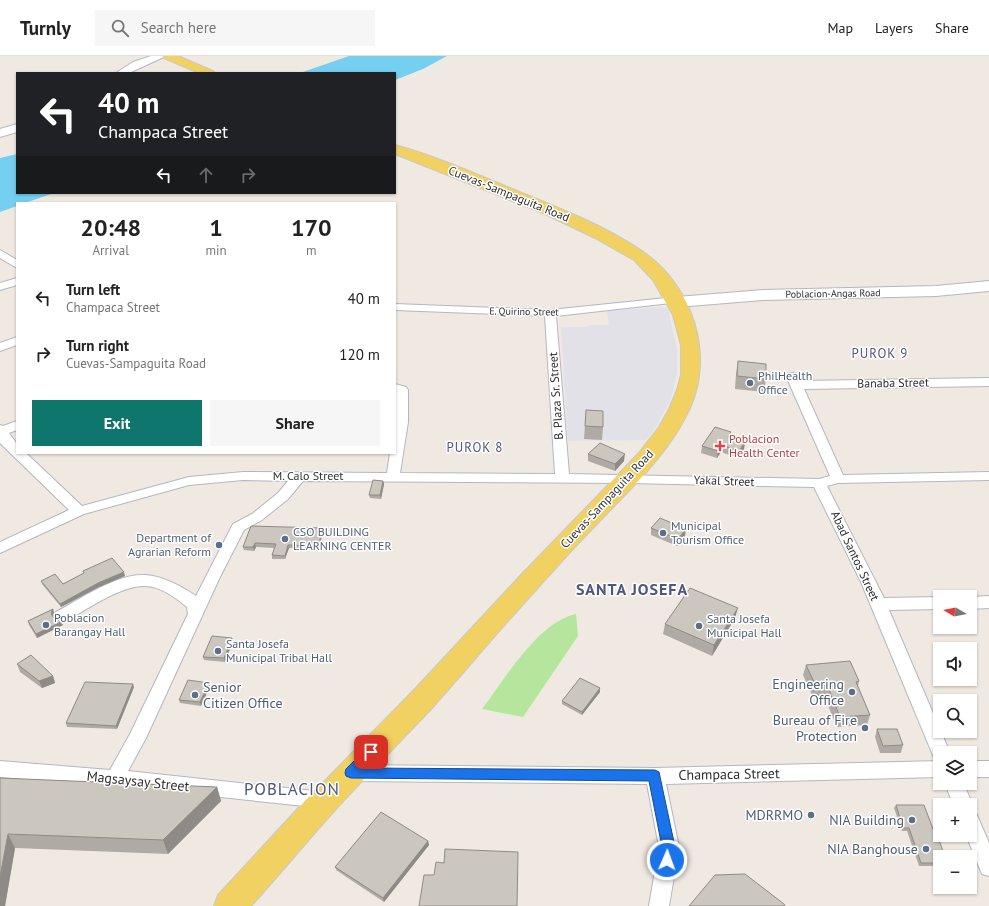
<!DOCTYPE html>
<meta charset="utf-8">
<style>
body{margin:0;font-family:"PT Sans",sans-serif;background:#f6f6f6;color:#222;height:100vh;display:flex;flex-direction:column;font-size:15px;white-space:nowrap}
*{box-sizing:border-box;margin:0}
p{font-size:13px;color:#767676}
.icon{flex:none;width:22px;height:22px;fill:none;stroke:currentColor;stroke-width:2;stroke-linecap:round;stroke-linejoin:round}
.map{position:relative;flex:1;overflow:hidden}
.details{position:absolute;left:16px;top:146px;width:380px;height:252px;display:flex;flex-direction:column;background:#fff;border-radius:0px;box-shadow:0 1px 3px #0004}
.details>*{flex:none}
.top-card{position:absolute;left:16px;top:16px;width:380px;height:122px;border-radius:0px;box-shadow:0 1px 3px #0004;background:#202124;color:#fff;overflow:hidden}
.needle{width:26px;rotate:280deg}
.controls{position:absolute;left:933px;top:534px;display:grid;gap:8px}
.controls a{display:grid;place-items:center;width:44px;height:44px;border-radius:0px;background:#fff;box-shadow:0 1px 3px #0004;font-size:20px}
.pin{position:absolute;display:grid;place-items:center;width:34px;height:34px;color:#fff;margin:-17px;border-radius:8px;box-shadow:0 2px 6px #0006}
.me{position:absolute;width:44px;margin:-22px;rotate:2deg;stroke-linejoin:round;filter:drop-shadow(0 0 3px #0008)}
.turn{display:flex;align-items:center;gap:14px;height:84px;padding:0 16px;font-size:18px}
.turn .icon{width:52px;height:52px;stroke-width:2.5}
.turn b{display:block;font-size:28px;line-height:34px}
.lanes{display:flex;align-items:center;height:38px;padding:0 16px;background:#0003;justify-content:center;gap:20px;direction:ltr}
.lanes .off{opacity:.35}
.eta{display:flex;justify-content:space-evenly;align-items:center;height:68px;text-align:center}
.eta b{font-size:24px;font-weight:700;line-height:28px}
.primary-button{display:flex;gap:8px;margin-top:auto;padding:8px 16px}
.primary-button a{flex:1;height:46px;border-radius:0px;background:#0f766e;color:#fff;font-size:16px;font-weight:700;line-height:46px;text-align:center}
.primary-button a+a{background:#f6f6f6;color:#222}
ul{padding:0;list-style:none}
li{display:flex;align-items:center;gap:12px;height:56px;padding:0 16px}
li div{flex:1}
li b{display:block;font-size:15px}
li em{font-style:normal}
header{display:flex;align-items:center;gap:24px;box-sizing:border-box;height:56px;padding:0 20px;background:#fff;border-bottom:1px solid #e0e0e0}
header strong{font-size:19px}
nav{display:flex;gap:22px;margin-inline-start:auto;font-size:14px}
.search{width:280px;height:36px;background:#f6f6f6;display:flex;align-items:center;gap:10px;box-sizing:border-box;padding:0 14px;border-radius:0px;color:#767676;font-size:15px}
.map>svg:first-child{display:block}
.industrial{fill:#e3e1e8}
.green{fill:#b6e59e}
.water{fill:#75cff0}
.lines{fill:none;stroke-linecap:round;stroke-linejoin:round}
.street-casing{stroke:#b4b7c1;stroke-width:2}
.secondary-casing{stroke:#b4b7c1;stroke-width:2}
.primary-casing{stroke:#c9c9c9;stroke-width:2}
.street{fill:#fff;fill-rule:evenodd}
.secondary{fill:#fff;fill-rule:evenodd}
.primary{fill:#f2d163;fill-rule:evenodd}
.wall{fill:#afaba4}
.shaded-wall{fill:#8e8b86}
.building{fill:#cbc7bf;stroke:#8e8b86}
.route{fill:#1a73e8;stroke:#114b97}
.service-dot{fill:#5c6f8a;stroke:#fff;stroke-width:1.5}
.health-dot{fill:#e0444e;stroke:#fff;stroke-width:1.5}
.labels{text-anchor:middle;stroke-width:3;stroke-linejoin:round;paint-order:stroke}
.far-street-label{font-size:10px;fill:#2e2e2e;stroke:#fff}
.street-label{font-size:12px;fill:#2e2e2e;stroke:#fff}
.service-label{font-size:12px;fill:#4e5e75;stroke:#fff;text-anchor:start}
.health-label{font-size:12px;fill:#be3a42;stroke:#fff;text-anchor:start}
.neighbourhood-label{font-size:13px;letter-spacing:1px;fill:#4d5680;stroke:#fff}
.near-service-label{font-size:14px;fill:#4e5e75;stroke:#fff;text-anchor:end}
.near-street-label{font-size:14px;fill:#2e2e2e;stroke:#fff}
.district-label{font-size:16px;font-weight:bold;letter-spacing:1px;fill:#4d5680;stroke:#fff}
.near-quarter-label{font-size:17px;letter-spacing:1px;fill:#4d5680;stroke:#fff}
</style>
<header>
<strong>Turnly</strong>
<div class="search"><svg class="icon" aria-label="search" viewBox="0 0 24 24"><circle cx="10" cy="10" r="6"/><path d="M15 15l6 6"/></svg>Search here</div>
<nav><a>Map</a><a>Layers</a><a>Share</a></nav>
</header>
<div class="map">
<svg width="989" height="850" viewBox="0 0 989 850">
<rect width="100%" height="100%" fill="#efe9e1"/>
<path class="industrial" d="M660,251L668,252L677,294V318L671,342L656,371L646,384L568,385L561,271H587L588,269H609L607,255Z"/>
<path class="green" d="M576,558L578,580L523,661L482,653C505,623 538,566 576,558Z"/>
<g class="water">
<path d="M349,0H447L423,13L395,24V17H300Z"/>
<path d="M17,98V137H54L25,147H17V150L0,156V102Z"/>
</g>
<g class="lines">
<g class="street-casing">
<g id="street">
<path d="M0,194L17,204V212L0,202Z"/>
<path d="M17,222V229L0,234V227Z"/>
<path d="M676,241L682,244L680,246L556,260L569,418L819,423L830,420L786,320L788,317H796L801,325L989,322V330L804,333L843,419L989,416V424L838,427L827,430L884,542L940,541V553L889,554L950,697H940V704L934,702L932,697L861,526L814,431L629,427L303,425L288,443L262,464L244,474L219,523L146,682L128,715L324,736L331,738L334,744L331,750L324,752L115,730L0,721V705L110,714L130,678L188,558L187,551C175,541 159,529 143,530C121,530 87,553 68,564L62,566L56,564L54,560L56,556C80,543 118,517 145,519C163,520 181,530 196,540L233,468L252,458L278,437L288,425L243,424L189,429L84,458L0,497V486L69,454L0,387V369L3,370L17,365V374L9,377L17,388V397H26L82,450L189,421L243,416L387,417L390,397H395V328L406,331L408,334V366L400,417L555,418L545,260L395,254V248L550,254Z"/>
<path d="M17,281V289L0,295V287Z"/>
<path d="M989,540V552L970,553V541Z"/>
<path d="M940,705V721L666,728L679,791L669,850H649L659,791L647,728L351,725L344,723L342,717L344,711L351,709L655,712Z"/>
<rect x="970" y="705" width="19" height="16"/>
<path d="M945,727H963L973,749L970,755V749H953Z"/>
<path d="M970,756L977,759L989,787V820L982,818L966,779H970Z"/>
</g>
</g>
<g class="secondary-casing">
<g id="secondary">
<path d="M151,0H166L129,17H116L133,6Z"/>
<path d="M17,68V76L0,81V73Z"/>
<path d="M989,225V235L936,240L763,244L677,251L671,249L669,246L671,243L677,241L763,234L936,230Z"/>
</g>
</g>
<g class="primary-casing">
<g id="primary">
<path d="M162,0H178L213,15L215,17H199L164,2Z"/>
<path d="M395,89C432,99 474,117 510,132C552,149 609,171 646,198C693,232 714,299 690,352C669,398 630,433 596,469C575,490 555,513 535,535C500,573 467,613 432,652C400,686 367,719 336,753C307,785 280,818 251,850H214L218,839L304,746L414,634L520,520L638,398L659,371L669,353L677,334L681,319V289L673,259L653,224L634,204L595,182L545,158L395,98Z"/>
</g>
</g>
<use href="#street" class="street"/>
<use href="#secondary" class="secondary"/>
<use href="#primary" class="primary"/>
</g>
<g class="wall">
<path d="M738,305L766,323L764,336L735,333L736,318Z"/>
<path d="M586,354L603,371L602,384L584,383Z"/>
<path d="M730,381L745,386L744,393L738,402L721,396L717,402L701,397L702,390Z"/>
<path d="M588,398L624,405L615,415L588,405Z"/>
<path d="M383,425L384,428L381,443L370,442L369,439Z"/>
<path d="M251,470L322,476L320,493L289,492L285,503H272V499L274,492L256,491L254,495L244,494L243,491Z"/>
<path d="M651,472L685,480L677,490L651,479Z"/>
<path d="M83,515L125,520L99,531L61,551L42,528L41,525L63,528L84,518Z"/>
<path d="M53,553L54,557L53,560V561L61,566L63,569L37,582L29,569L28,565Z"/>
<path d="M735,562L712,600L663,578L665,568Z"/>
<path d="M232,582L233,585L225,606L204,604L203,601Z"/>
<path d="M17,608L53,620L55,627L42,632L20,616Z"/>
<path d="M806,609L859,625L858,630L870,659L867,669L837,671L824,640L813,641L803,619Z"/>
<path d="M210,630L201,650L180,647L179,644Z"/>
<path d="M134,631L117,673L67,671L66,667Z"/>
<path d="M600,636L582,659L562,648V645Z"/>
<path d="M877,673L903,689L901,697H880L875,681Z"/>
<path d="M0,722L217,731L221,745L168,798L15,792L5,850H0Z"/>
<path d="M896,749L936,781L940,801V810H919L907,775H902L894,752Z"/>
<path d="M428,785L429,789L384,846L336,814L335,811Z"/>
</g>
<g class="shaded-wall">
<path d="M745,386L744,393L738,402L739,395Z"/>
<path d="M722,389L721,396L717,402L718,395Z"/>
<path d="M625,398L624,405L615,415V408Z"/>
<path d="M383,425L384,428L381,443L380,439Z"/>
<path d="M322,472V476L320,493L319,490Z"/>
<path d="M686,473L685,480L677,490L678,483Z"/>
<path d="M255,487L256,491L254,495L253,491Z"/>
<path d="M288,489L289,492L285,503V500Z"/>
<path d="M124,516L125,520L99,531L61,551L60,548L98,527Z"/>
<path d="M738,552L735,562L712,600L714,589Z"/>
<path d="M53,553L54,557L53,561L51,557Z"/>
<path d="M61,566L63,569L37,582L36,578Z"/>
<path d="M232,582L233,585L225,606L224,602Z"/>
<path d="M53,620L55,627L42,632L39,625Z"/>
<path d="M209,627L210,630L201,650L200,646Z"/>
<path d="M133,628L134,631L117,673L116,670Z"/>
<path d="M600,632V636L582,659V656Z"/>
<path d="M217,731L221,745L168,798L163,784Z"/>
<path d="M8,778L15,792L5,850H0V821Z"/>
<path d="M428,785L429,789L384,846L383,842Z"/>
</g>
<g class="building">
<path d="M738,305L766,308V323L737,320Z"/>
<path d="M586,354L603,355V371L585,370Z"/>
<path d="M715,371L731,376L728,381L745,386L739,395L722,389L718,395L702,390Z"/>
<path d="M600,387L625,398L615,408L588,398Z"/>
<path d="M373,424L383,425L380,439H369Z"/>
<path d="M660,462L686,473L678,483L651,472Z"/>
<path d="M251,470L322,472L319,490L288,489L285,500L272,499L276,488L255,487L253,491H243Z"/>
<path d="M112,502L124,516L98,527L60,548L41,525L55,518L63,528L84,517L83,515Z"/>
<path d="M690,532L738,552L714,589L665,568Z"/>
<path d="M53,553L51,557L53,561L61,566L36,578L28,565Z"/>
<path d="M212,580L232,582L224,602L203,601Z"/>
<path d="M31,599L53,620L39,625L17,608Z"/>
<path d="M850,605L859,625L856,626L870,659L840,661L827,629L816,630L806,609Z"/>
<path d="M580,622L600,632L582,656L562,645Z"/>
<path d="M188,624L209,627L200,646L179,644Z"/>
<path d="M85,626L133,628L116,670L66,667Z"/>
<path d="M877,673H897L903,689L883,690Z"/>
<path d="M0,722L217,731L163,784L8,778L0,821Z"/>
<path d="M896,749H924L936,781H938L945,801H940V807H921L909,772H903Z"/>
<path d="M381,756L428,785L383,842L335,811Z"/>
<path d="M445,793L518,796L517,850H419L424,819H434L436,806L444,807Z"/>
<path d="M745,818L784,848L785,850H689L715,819Z"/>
</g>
<path class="route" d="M371,691L375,692L377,696L363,712L655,714L659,716L675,791L671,808L667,810L662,808L660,804L662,791L649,725L351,722L346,720L345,717L346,713L367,692Z"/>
<g class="service-dot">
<circle cx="750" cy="327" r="4"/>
<circle cx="663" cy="477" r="4"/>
<circle cx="285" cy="483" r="4"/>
<circle cx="219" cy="489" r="4"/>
<circle cx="46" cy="569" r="4"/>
<circle cx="699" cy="570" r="4"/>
<circle cx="218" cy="595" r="4"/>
<circle cx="852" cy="636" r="4"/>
<circle cx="195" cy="639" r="4"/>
<circle cx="865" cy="672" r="4"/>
<circle cx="811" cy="759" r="4"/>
<circle cx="912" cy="764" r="4"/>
<circle cx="926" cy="793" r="4"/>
</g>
<path class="health-dot" d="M718 384h4v4h4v4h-4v4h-4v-4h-4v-4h4z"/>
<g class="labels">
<g class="far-street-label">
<text transform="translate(833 237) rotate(-1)" y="4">Poblacion-Angas Road</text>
<text transform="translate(524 255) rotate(1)" y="4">E. Quirino Street</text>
</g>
<g class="street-label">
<text transform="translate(509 138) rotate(22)" y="4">Cuevas-Sampaguita Road</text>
<text transform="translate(893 327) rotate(-1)" y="4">Banaba Street</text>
<text transform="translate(556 340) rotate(-94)" y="4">B. Plaza Sr. Street</text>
<text x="308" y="424">M. Calo Street</text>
<text transform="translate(724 425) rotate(2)" y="4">Yakal Street</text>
<text transform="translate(607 443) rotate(-47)" y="4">Cuevas-Sampaguita Road</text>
<text transform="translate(855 500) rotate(65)" y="4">Abad Santos Street</text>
</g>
<g class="service-label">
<text x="758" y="324">PhilHealth<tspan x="758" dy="14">Office</tspan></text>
<text x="671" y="474">Municipal<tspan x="671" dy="14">Tourism Office</tspan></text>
<text x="293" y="480">CSO BUILDING<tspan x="293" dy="14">LEARNING CENTER</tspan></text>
<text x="211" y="486" text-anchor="end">Department of<tspan x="211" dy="14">Agrarian Reform</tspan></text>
<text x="54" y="566">Poblacion<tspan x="54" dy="14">Barangay Hall</tspan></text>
<text x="707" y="567">Santa Josefa<tspan x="707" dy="14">Municipal Hall</tspan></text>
<text x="226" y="592">Santa Josefa<tspan x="226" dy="14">Municipal Tribal Hall</tspan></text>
</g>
<g class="health-label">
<text x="729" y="387">Poblacion<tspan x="729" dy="14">Health Center</tspan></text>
</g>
<g class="neighbourhood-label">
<text x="880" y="302">PUROK 9</text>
<text x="475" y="396">PUROK 8</text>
</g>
<g class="near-service-label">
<text x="844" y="633">Engineering<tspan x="844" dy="16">Office</tspan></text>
<text x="203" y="636" text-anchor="start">Senior<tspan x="203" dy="16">Citizen Office</tspan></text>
<text x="857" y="669">Bureau of Fire<tspan x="857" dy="16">Protection</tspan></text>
<text x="803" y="764">MDRRMO</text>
<text x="904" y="769">NIA Building</text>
<text x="918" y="798">NIA Banghouse</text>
</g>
<g class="near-street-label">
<text transform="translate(729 718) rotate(-1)" y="5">Champaca Street</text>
<text transform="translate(138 725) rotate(6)" y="5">Magsaysay Street</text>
</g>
<g class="district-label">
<text x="632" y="539">SANTA JOSEFA</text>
</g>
<g class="near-quarter-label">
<text x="292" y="739">POBLACION</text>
</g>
</g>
</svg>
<div class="controls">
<a><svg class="needle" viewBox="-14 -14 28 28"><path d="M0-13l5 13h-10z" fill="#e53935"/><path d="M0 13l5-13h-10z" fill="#767676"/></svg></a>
<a><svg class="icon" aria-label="sound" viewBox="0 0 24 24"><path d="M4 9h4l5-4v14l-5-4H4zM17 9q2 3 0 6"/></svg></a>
<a><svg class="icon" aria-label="search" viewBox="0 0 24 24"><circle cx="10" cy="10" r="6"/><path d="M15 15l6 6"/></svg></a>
<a><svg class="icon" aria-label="layers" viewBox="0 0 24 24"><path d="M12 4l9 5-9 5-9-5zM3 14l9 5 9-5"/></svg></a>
<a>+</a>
<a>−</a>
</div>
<div class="pin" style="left:371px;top:696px;background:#d93025"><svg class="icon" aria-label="arrive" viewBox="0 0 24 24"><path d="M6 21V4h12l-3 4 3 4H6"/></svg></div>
<svg class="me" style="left:667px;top:804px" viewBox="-20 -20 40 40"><circle r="17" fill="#1a73e8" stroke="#fff" stroke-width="3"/><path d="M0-11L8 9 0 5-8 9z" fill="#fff"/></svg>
<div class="top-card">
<div class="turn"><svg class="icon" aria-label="left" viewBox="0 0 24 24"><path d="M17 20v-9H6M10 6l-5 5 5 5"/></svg><div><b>40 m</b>Champaca Street</div></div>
<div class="lanes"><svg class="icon" aria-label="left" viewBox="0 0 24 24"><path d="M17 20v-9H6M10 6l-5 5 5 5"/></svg><svg class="icon off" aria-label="ahead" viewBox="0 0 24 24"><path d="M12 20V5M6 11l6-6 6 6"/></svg><svg class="icon off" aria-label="right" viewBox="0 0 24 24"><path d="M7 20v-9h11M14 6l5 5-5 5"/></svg></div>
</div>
<section class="details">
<div class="eta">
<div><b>20:48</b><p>Arrival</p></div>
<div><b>1</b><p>min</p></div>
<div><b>170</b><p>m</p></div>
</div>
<ul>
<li><svg class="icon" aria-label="left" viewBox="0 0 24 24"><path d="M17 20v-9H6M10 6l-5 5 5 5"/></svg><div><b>Turn left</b><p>Champaca Street</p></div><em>40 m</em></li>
<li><svg class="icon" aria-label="right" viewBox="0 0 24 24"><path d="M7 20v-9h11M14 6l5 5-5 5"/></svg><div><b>Turn right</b><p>Cuevas-Sampaguita Road</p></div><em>120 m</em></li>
</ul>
<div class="primary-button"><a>Exit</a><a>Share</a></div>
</section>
</div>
